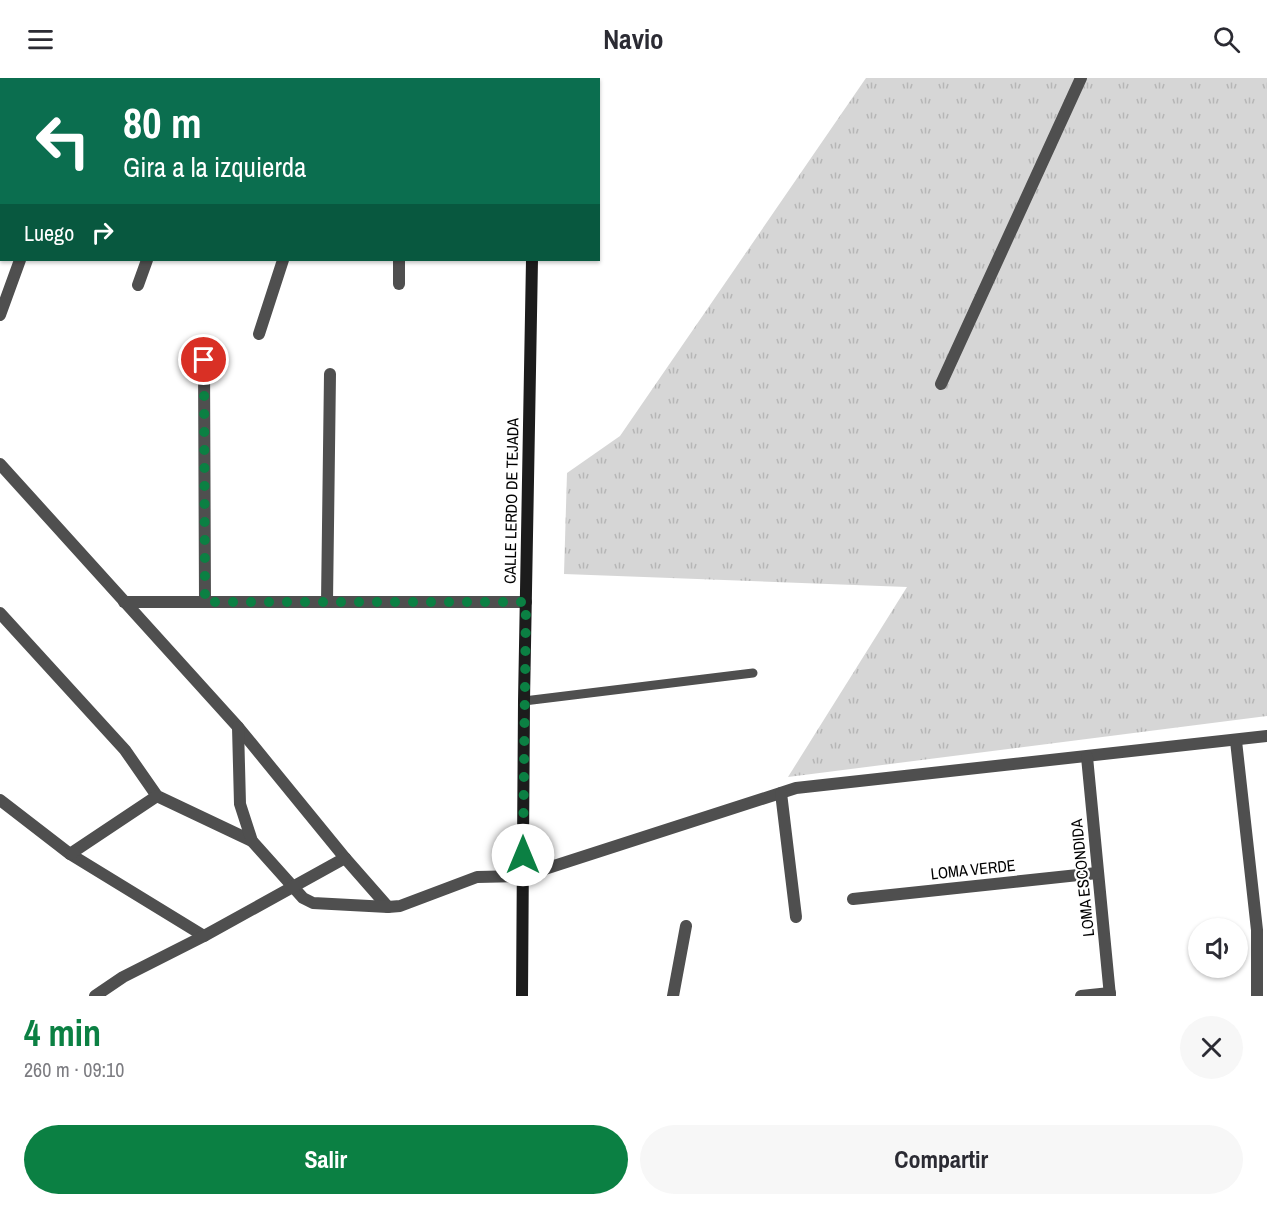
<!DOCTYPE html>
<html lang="es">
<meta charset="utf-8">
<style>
body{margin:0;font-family:"Archivo Narrow",sans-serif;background:#f7f7f7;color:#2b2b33;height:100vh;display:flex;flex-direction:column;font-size:22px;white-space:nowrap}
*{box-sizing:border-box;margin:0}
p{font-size:20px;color:#7c7c81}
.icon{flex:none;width:33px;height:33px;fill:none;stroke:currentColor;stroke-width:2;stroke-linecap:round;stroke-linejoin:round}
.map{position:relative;height:918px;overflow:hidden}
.panel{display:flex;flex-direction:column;background:#fff;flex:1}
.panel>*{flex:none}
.hud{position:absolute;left:0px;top:0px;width:600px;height:183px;box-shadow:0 2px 4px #0004;background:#0b6e4f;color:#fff;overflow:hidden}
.fabs{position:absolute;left:1188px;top:840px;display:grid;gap:12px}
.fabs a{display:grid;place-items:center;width:60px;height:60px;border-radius:50%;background:#fff;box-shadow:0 2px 4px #0004;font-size:30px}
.pin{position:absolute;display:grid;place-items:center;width:51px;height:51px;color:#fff;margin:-26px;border:3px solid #fff;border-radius:50%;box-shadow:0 2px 6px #0007}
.me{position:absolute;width:66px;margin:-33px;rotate:0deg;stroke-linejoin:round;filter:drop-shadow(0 0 4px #0008)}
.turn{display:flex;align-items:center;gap:21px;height:126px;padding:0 24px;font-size:27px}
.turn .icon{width:78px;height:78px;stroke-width:2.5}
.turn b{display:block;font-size:42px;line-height:51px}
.then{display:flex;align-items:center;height:57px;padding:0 24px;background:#0003;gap:12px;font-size:22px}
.round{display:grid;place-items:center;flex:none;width:63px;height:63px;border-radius:32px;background:#f7f7f7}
.head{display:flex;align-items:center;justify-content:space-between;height:102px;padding:0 24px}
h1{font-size:36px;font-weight:700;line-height:45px;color:#0b8043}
.cta{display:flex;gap:12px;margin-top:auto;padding:12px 24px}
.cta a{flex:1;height:69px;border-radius:36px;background:#0b8043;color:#fff;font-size:24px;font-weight:700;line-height:69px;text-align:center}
.cta a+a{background:#f7f7f7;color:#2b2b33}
header{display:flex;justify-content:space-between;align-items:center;height:78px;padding:0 24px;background:#fff;font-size:27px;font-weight:700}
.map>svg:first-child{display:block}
.grass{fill:url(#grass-tufts)}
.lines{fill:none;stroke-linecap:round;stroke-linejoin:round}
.lane{stroke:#4f4f4f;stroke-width:9}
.street{stroke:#4f4f4f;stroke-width:12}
.secondary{stroke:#1c1c1c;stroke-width:12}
.route{stroke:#0b8043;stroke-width:10;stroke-dasharray:0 18}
.labels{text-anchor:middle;stroke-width:4.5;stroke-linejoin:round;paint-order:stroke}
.street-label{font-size:16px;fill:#000;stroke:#fff}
</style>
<header><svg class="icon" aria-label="menu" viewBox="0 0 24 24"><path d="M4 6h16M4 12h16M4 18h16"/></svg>Navio<svg class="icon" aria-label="search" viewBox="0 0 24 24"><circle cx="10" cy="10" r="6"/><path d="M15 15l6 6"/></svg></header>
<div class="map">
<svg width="1267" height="918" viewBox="0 0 1267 918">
<defs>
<pattern id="grass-tufts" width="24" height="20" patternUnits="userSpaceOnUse" patternTransform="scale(1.5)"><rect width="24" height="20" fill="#d6d6d6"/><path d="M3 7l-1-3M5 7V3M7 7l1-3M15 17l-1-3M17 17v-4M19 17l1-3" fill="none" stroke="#b6b6b6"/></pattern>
</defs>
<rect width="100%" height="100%" fill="#fff"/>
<path class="grass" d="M866,0H1267V638L788,699L907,509L564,496L567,395L620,358Z"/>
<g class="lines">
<path class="lane" d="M524,623L753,595"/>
<g class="street">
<path d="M84,2L85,0"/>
<path d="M346,2V0"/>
<path d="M399,206V182"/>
<path d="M138,207L147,182"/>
<path d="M0,237L20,182"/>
<path d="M259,256L283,182"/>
<path d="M204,282L205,524"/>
<path d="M941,306L1081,0"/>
<path d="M0,386L238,649L345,780L388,829"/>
<path d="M124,524H526"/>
<path d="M327,524L330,296"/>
<path d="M0,535L125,672L157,718L252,763"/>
<path d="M238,649L240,726L252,763L303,820L313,825L388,829L400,828L477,799L523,798L796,710L1267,658"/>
<path d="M1236,663L1257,852V918"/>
<path d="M1087,679L1110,918"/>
<path d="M781,715L796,839"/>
<path d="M0,722L70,776L204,858"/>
<path d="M70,776L157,718"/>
<path d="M853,821L1097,795"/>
<path d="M95,918L123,899L204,858L345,780"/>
<path d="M673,918L686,848"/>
<path d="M1081,918L1110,915"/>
</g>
<g class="secondary">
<path d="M536,2V0"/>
<path d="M522,918L524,623L532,182"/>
</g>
</g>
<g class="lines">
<path class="route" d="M204,282L205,524H526L523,777"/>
</g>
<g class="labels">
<g class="street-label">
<text transform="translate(511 423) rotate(-89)" y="6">CALLE LERDO DE TEJADA</text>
<text transform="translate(973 791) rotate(-6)" y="6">LOMA VERDE</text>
<text transform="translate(1082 800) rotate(-96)" y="6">LOMA ESCONDIDA</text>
</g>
</g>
</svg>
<div class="fabs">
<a><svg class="icon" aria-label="sound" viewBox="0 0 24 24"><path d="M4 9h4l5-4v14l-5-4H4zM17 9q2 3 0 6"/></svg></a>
</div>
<div class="pin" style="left:204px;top:282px;background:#d93025"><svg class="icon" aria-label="arrive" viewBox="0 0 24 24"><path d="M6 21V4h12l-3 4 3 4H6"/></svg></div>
<svg class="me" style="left:523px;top:777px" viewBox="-20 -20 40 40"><circle r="19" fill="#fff"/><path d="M0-13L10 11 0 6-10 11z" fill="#0b8043"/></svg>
<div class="hud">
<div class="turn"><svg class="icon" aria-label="left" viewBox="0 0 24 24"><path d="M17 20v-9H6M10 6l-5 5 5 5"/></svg><div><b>80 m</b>Gira a la izquierda</div></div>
<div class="then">Luego<svg class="icon" aria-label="right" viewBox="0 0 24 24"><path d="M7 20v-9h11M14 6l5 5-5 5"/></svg></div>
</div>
</div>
<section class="panel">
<div class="head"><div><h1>4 min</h1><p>260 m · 09:10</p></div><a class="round"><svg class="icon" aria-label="close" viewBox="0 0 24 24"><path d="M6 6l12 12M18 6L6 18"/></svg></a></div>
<div class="cta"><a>Salir</a><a>Compartir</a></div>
</section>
